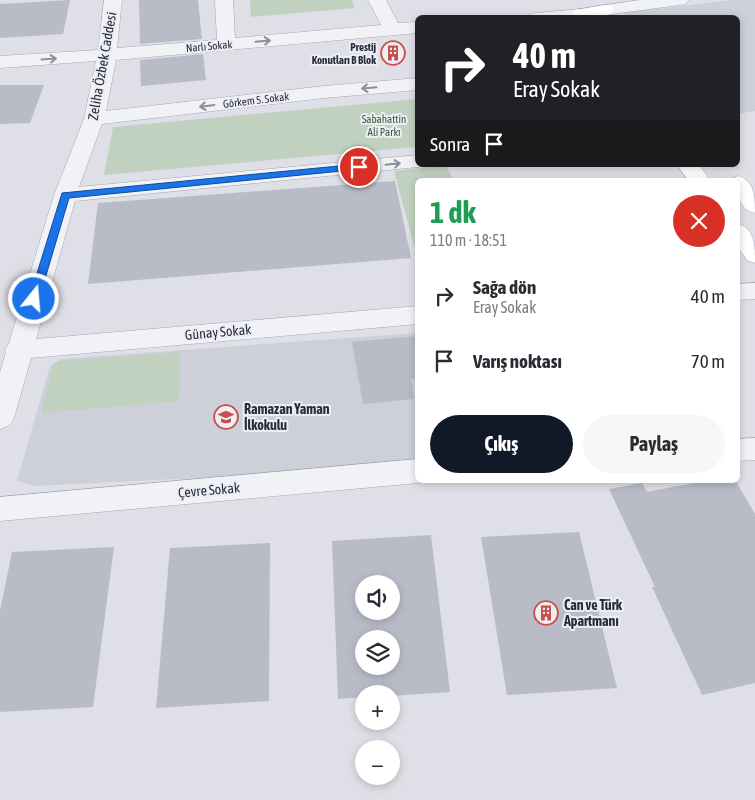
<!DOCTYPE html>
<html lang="tr">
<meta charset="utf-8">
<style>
body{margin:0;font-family:"Asap Condensed",sans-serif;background:#f7f7f7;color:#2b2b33;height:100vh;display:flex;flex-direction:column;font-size:19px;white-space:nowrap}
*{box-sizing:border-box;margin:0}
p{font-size:16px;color:#7c7c81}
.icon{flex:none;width:28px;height:28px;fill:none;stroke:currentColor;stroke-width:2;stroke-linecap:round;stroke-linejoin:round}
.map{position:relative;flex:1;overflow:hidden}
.drawer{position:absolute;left:415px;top:178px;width:325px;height:305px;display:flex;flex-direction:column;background:#fff;border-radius:8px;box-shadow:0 2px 8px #0003}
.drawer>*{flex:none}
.top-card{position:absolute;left:415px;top:15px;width:325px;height:152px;border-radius:8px;box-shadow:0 2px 8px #0003;background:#202124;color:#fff;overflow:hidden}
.tools{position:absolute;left:355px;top:575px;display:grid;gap:10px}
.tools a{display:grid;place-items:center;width:45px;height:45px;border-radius:50%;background:#fff;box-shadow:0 2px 8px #0003;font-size:25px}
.pin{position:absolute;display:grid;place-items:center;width:42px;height:42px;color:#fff;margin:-21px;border:2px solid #fff;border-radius:50%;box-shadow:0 1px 5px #0007}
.me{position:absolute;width:55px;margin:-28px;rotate:17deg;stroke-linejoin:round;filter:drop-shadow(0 0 4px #0008)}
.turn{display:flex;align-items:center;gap:18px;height:105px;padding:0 15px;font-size:22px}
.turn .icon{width:65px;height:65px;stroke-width:2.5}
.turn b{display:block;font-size:35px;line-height:42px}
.then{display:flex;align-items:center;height:48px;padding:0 15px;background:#0003;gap:10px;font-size:19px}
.round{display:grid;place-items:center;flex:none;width:52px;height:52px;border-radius:26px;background:#f7f7f7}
.summary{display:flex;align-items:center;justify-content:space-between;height:85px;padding:0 15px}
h1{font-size:30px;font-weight:700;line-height:38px;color:#1e9e55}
.cta{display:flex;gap:10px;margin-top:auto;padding:10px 15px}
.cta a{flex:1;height:58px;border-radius:30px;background:#111827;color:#fff;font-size:20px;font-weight:700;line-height:58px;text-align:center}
.cta a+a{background:#f7f7f7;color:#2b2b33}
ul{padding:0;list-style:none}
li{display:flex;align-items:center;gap:15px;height:65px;padding:0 15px}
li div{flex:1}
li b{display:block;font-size:19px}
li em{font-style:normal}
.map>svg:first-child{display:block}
.built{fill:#cdcfd9}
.green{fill:#c1d1c0}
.building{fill:#b9bbc7;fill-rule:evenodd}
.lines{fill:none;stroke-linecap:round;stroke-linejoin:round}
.minor-casing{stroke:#a5a6b1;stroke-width:1}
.major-casing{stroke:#9fa2b2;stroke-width:1}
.minor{fill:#f1f2f6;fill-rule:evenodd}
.major{fill:#fff;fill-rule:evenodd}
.oneway{stroke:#8d8f9a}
.route{fill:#1a73e8;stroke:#114b97}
.labels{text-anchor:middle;stroke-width:4;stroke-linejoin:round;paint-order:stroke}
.far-street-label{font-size:11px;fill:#292c3d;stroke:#eeeff5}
.far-poi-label{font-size:11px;font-weight:bold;fill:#292c3d;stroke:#eeeff5;text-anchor:end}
.far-park-label{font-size:11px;fill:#375838;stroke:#eeeff5}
.street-label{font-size:14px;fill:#292c3d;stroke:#eeeff5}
.poi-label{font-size:14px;font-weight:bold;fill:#292c3d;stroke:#eeeff5;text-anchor:start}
</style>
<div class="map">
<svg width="755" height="800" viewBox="0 0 755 800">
<rect width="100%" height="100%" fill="#dfe0e7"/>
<g class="built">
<path d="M732,0H755V111L738,114V18H627L624,13Z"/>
<path d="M417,333V467L35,486L17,481L50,366L60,359Z"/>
</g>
<g class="green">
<path d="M250,0H352L355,8L251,17Z"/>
<path d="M417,99V147L104,175L113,127Z"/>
<path d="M446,165L453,180H418L417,257L394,171Z"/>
<path d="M180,352L179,401L41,413L53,365L60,361Z"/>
</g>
<g class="building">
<path d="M70,0L63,34L0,38V4Z"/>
<path d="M139,0H198L202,39L140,44Z"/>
<path d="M203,54L206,80L141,86L140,60Z"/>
<path d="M0,85H44L30,123L0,124Z"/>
<path d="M395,181L411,258L88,284L98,203Z"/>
<path d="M418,336V378L411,379L414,399L363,404L352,342Z"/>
<path d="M710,480H735L755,514V683L702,695L652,587H655L609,489L642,483L647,492Z"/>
<path d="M579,532L617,688L507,695L481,537Z"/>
<path d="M431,535L450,692L391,696V694H364V697L338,699L332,541ZM364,584H391V611H364ZM364,639H391V666H364Z"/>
<path d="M270,543L269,701L156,708L170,548Z"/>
<path d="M114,547L93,707L0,712V611L12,552Z"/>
</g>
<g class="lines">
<g class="minor-casing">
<g id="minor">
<path d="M104,0H122L117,48L217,40L215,0H233L235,38L381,25L368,0H386L398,23L418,22V33L116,60L106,111L324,86L418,78V90L324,98L102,124L79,187L418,155V165H426L418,167L75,201L36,339L418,306V324L31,358L14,418L10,425L0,429V372L6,352L5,350L9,343L54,195L84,119L96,61L0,68V56L98,50Z"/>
<path d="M640,0H689L686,4L680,5L605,15L599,14L596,10L599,6Z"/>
<path d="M581,9L587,10L590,14L588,18H527L530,14L536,13Z"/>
<path d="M755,283V299L738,300V284Z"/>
<path d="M755,438V460L738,461V439Z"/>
<path d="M418,459V480H426L418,483L0,521V497Z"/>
</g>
</g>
<g class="major-casing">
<g id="major">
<path d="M605,5L611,6L614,10L611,14L592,18H574L572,14L575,10Z"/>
<path d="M677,165H699L710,180H688Z"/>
<path d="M738,176C755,181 755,197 755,213C738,209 738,195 738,180H729Z"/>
<path d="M738,224C755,229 755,246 755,263L747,260L738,247Z"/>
</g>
</g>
<use href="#minor" class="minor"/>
<use href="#major" class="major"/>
</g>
<defs><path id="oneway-shaft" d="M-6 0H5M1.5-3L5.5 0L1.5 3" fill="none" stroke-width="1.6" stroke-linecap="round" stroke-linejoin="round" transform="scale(1.25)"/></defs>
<g class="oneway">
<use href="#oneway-shaft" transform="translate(263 41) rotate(-5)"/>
<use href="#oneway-shaft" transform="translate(49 59) rotate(-4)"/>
<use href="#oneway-shaft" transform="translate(369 88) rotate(175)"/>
<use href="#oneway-shaft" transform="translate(207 106) rotate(173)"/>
<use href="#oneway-shaft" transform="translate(393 164) rotate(-6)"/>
</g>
<path class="route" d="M359,164L363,167L362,169L69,198L39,299L34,302L29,299L62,193Z"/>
<defs>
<g id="building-ring" transform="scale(1.25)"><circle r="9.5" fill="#eeeff5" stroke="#c6524a" stroke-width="1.5"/><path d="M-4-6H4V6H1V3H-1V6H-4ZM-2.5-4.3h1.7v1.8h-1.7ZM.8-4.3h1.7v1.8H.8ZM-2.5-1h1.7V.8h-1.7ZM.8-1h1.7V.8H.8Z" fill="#c6524a"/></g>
<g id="school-ring" transform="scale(1.25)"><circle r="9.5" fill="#eeeff5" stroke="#c6524a" stroke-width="1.5"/><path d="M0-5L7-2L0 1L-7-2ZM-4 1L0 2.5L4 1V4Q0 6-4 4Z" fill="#c6524a"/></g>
</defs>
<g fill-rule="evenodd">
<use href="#building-ring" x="393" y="53"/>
<use href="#school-ring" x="226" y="417"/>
<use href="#building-ring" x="546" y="613"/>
</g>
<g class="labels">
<g class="far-street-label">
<text transform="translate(209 46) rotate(-5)" y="4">Narlı Sokak</text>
<text transform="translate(256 100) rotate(-7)" y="4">Görkem 5. Sokak</text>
</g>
<g class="far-poi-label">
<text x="376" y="51">Prestij<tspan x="376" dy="13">Konutları B Blok</tspan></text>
</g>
<g class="far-park-label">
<text x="384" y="123">Sabahattin<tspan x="384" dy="13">Ali Parkı</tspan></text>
</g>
<g class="street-label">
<text transform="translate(102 66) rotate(-80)" y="5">Zeliha Özbek Caddesi</text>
<text transform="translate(218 332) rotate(-5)" y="5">Günay Sokak</text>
<text transform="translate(209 490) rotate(-5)" y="5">Çevre Sokak</text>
</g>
<g class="poi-label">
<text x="244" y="414">Ramazan Yaman<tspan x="244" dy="16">İlkokulu</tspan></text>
<text x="564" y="610">Can ve Türk<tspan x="564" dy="16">Apartmanı</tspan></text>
</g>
</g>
</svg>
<div class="tools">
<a><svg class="icon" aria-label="sound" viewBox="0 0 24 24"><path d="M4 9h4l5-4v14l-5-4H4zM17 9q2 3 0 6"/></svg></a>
<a><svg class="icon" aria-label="layers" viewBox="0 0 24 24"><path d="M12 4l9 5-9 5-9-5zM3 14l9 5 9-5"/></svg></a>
<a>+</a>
<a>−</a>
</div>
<div class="pin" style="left:359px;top:167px;background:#d93025"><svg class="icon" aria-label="arrive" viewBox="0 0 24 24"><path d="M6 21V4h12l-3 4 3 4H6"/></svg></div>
<svg class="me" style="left:34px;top:299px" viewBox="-20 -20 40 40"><circle r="17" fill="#1a73e8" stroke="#fff" stroke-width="3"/><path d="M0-11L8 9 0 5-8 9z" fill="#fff"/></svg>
<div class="top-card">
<div class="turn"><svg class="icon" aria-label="right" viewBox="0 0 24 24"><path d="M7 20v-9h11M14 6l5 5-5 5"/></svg><div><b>40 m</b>Eray Sokak</div></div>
<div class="then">Sonra<svg class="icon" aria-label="arrive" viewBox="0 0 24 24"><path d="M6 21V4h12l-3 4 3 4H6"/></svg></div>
</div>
<section class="drawer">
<div class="summary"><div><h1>1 dk</h1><p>110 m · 18:51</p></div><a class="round" style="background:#d93025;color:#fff"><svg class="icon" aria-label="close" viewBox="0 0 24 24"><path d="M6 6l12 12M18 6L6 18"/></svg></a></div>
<ul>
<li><svg class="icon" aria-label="right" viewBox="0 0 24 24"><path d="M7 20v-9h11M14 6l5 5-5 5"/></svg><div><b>Sağa dön</b><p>Eray Sokak</p></div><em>40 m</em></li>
<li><svg class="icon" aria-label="arrive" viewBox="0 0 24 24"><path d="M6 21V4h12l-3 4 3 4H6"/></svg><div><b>Varış noktası</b></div><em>70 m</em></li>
</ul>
<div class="cta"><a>Çıkış</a><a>Paylaş</a></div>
</section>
</div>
